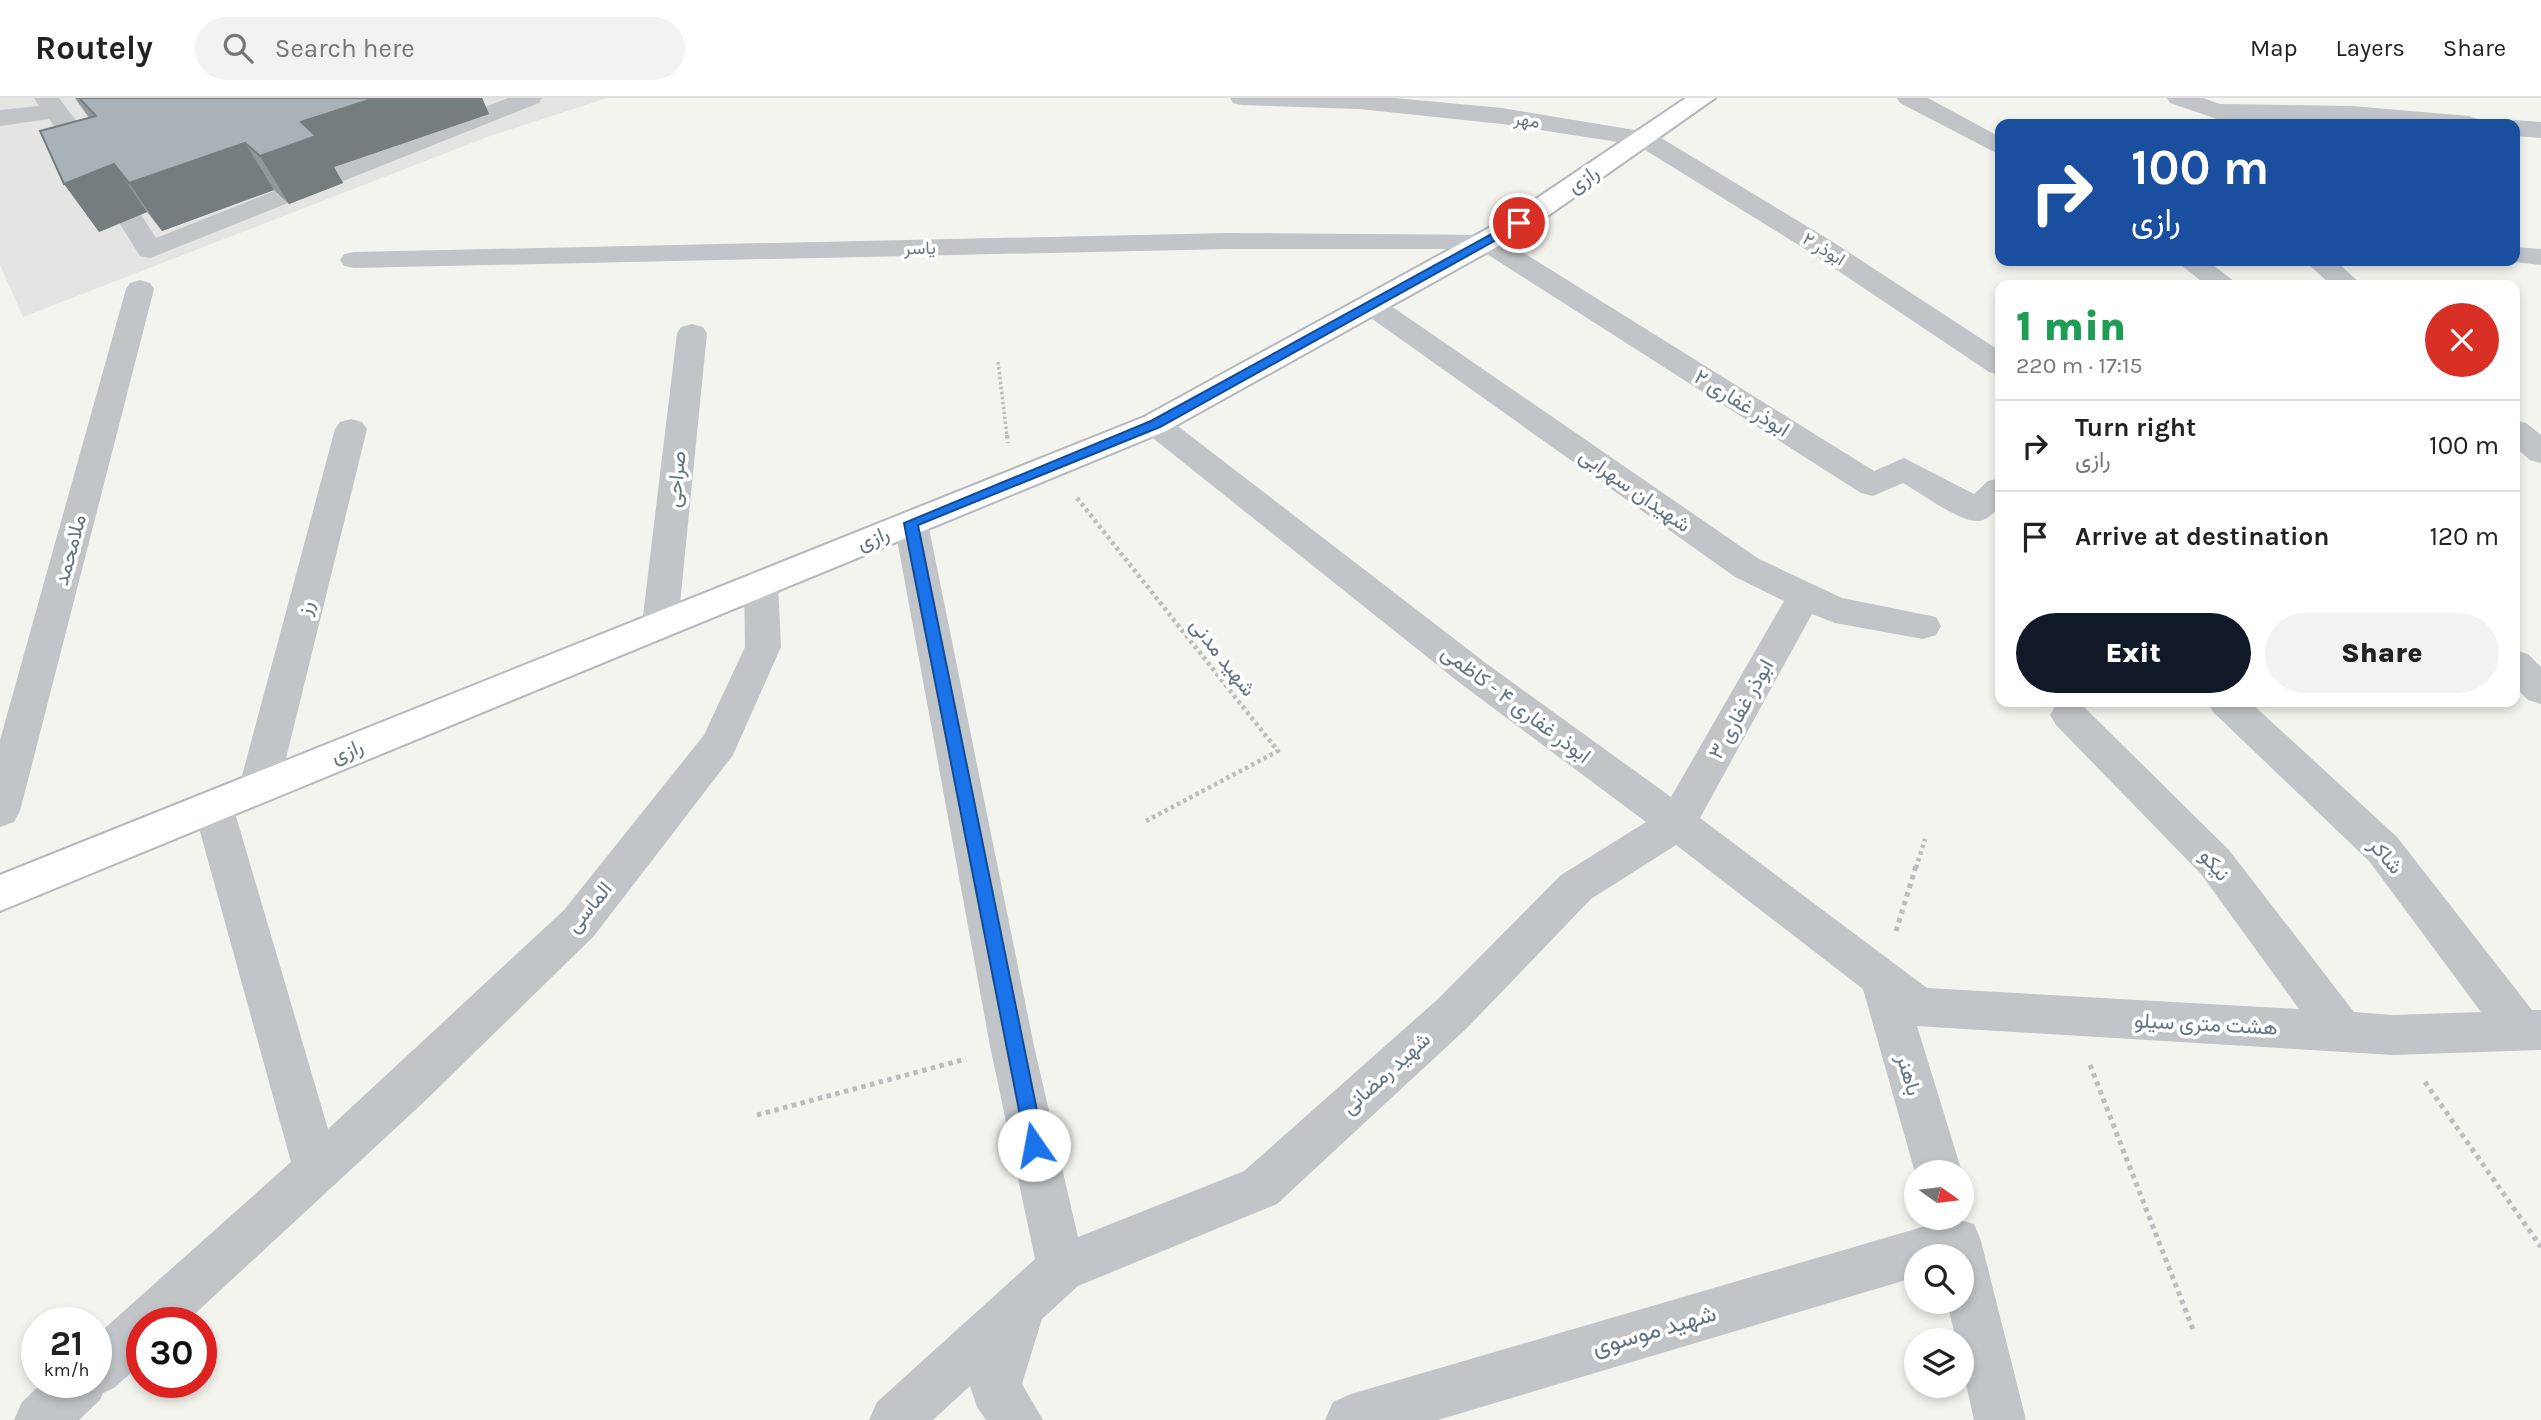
<!DOCTYPE html>
<meta charset="utf-8">
<style>
body{margin:0;font-family:Karla,Vazirmatn,sans-serif;background:#f2f2f2;color:#222;height:100vh;display:flex;flex-direction:column;font-size:26px;white-space:nowrap}
*{box-sizing:border-box;margin:0}
p{font-size:23px;color:#767676}
.icon{flex:none;width:38px;height:38px;fill:none;stroke:currentColor;stroke-width:2;stroke-linecap:round;stroke-linejoin:round}
.map{position:relative;flex:1;overflow:hidden}
.panel{position:absolute;left:1995px;top:182px;width:525px;height:427px;display:flex;flex-direction:column;background:#fff;border-radius:14px;box-shadow:0 4px 10px #0003}
.panel>*{flex:none}
.banner{position:absolute;left:1995px;top:21px;width:525px;height:147px;border-radius:14px;box-shadow:0 4px 10px #0003;background:#1a4fa0;color:#fff;overflow:hidden}
.needle{width:46px;rotate:104deg}
.fabs{position:absolute;left:1904px;top:1062px;display:grid;gap:14px}
.fabs a{display:grid;place-items:center;width:70px;height:70px;border-radius:50%;background:#fff;box-shadow:0 4px 10px #0003;font-size:35px}
.speed{position:absolute;left:21px;top:1209px;display:flex;gap:14px;font-size:35px;font-weight:700;text-align:center}
.speed>*{display:grid;place-content:center;width:91px;height:91px;border-radius:50%;background:#fff;box-shadow:0 4px 10px #0003;line-height:1}
.speed small{font-size:18px;font-weight:400}
.speed .limit{border:10px solid #d22;background:#fff;color:#111}
.pin{position:absolute;display:grid;place-items:center;width:60px;height:60px;color:#fff;margin:-30px;border:4px solid #fff;border-radius:50%;box-shadow:0 2px 7px #0007}
.me{position:absolute;width:77px;margin:-38px;rotate:348deg;stroke-linejoin:round;filter:drop-shadow(0 0 5px #0008)}
.turn{display:flex;align-items:center;gap:24px;height:147px;padding:0 21px;font-size:32px}
.turn .icon{width:91px;height:91px;stroke-width:2.5}
.turn b{display:block;font-size:49px;line-height:60px}
.round{display:grid;place-items:center;flex:none;width:74px;height:74px;border-radius:37px;background:#f2f2f2}
.head{display:flex;align-items:center;justify-content:space-between;height:119px;padding:0 21px}
h1{font-size:42px;font-weight:800;line-height:52px;color:#1e9e55}
.primary-button{display:flex;gap:14px;margin-top:auto;padding:14px 21px}
.primary-button a{flex:1;height:80px;border-radius:42px;background:#111827;color:#fff;font-size:28px;font-weight:800;line-height:80px;text-align:center}
.primary-button a+a{background:#f2f2f2;color:#222}
ul{padding:0;list-style:none}
li{display:flex;align-items:center;gap:21px;height:91px;padding:0 21px;border-top:2px solid #e0e0e0}
li div{flex:1}
li b{display:block;font-size:26px}
li em{font-style:normal}
header{display:flex;align-items:center;gap:42px;box-sizing:border-box;height:98px;padding:0 35px;background:#fff;border-bottom:2px solid #e0e0e0}
header strong{font-size:33px}
nav{display:flex;gap:38px;margin-inline-start:auto;font-size:24px}
.search{width:490px;height:63px;background:#f2f2f2;display:flex;align-items:center;gap:18px;box-sizing:border-box;padding:0 24px;border-radius:38px;color:#767676;font-size:26px}
.map>svg:first-child{display:block}
.built{fill:#e4e5e3}
.lines{fill:none;stroke-linecap:round;stroke-linejoin:round}
.major-casing{stroke:#b4b8bc;stroke-width:4}
.path-far2{stroke:#bbbdbf;stroke-width:3.5;stroke-dasharray:2.5 2.5;stroke-linecap:butt}
.path-far1{stroke:#bbbdbf;stroke-width:4.5;stroke-dasharray:3.5 3.5;stroke-linecap:butt}
.path{stroke:#bbbdbf;stroke-width:5;stroke-dasharray:4.5 4.5;stroke-linecap:butt}
.minor{fill:#c1c5c8;fill-rule:evenodd}
.major{fill:#fff;fill-rule:evenodd}
.wall{fill:#91999d}
.shaded-wall{fill:#767d7f}
.building{fill:#a9b2b6;stroke:#767d7f;stroke-width:2}
.route{fill:#1a73e8;stroke:#114b97;stroke-width:2}
.labels{text-anchor:middle;stroke-width:7;stroke-linejoin:round;paint-order:stroke}
.far-street-label{font-size:18px;fill:#627482;stroke:#fff}
.street-label{font-size:21px;fill:#627482;stroke:#fff}
.near-street-label{font-size:24px;fill:#627482;stroke:#fff}
</style>
<header>
<strong>Routely</strong>
<div class="search"><svg class="icon" aria-label="search" viewBox="0 0 24 24"><circle cx="10" cy="10" r="6"/><path d="M15 15l6 6"/></svg>Search here</div>
<nav><a>Map</a><a>Layers</a><a>Share</a></nav>
</header>
<div class="map">
<svg width="2541" height="1322" viewBox="0 0 2541 1322">
<rect width="100%" height="100%" fill="#f4f4ef"/>
<path class="built" d="M0,0H607L490,38L23,219L0,167Z"/>
<g class="lines">
<g class="major-casing">
<path id="major" d="M1686,0H1715L1529,131L1166,333L0,813V777L1144,319L1509,119Z"/>
</g>
<path class="path-far2" d="M998,264L1007,338"/>
<g class="path-far1">
<path d="M1007,337L1008,345"/>
<path d="M1077,400L1278,653L1146,723"/>
<path d="M1916,770L1925,741"/>
</g>
<g class="path">
<path d="M1896,833L1916,768"/>
<path d="M2090,967L2194,1234"/>
<path d="M2425,984L2541,1149"/>
<path d="M757,1017L966,961"/>
</g>
<g class="minor">
<path d="M34,0H59L109,67L156,140L508,0H542L539,5L150,160L140,158L88,75L49,21L0,28V12L39,8Z"/>
<path d="M1230,0H1395L1502,10L1653,35L1833,144L2000,253V277L1989,274L1813,156L1637,47L1502,26L1359,11L1242,7L1233,5Z"/>
<path d="M1897,0H1928L2000,39V57L1900,5Z"/>
<path d="M2167,0H2203L2220,6L2352,8L2469,18L2478,21L2482,26L2217,21L2170,5Z"/>
<path d="M2515,22L2541,24V40L2515,38V26H2505Z"/>
<path d="M1229,135L1495,137L1874,373L1904,360L1974,396L1988,383L2000,380V409C1993,415 1987,423 1977,423C1960,424 1919,394 1903,385L1873,398L1861,395L1479,151H1229L354,170L344,168L340,162L344,156L354,154Z"/>
<path d="M2515,149L2541,151V167L2505,163H2515Z"/>
<path d="M2176,163H2208L2239,187H2206Z"/>
<path d="M2305,163H2336L2362,187H2331Z"/>
<path d="M140,182L150,185L154,191L20,713L14,724L0,729V642L126,191L130,185Z"/>
<path d="M1371,198L1381,201L1759,461L1842,500L1936,519L1941,528L1936,537L1923,541L1835,525L1812,516L1700,720L1927,890L2299,911L2201,776L2056,627L2050,617L2056,607L2065,604L2082,607L2229,752L2354,914L2393,917L2481,914L2369,763L2213,614L2207,604H2250L2397,739L2532,912H2541V952L2393,957L1917,928L1962,1074H1916V1078L1863,891L1676,747L1591,801L1468,929L1277,1106L1078,1188L1042,1221L1022,1286L1043,1322H986L977,1309L970,1288L933,1322H869L877,1304L1035,1161L990,948L894,425L899,417L911,413L923,417L928,425L1034,948L1078,1139L1244,1073L1438,901L1561,777L1646,724L1461,586L1144,333L1139,326L1144,319L1155,316L1166,319L1487,566L1671,699L1784,503L1735,479L1361,213L1356,207L1361,201Z"/>
<path d="M692,226L703,229L707,235L678,526L673,535L660,539L647,535L642,526L677,235L681,229Z"/>
<path d="M351,321L362,324L367,331L279,689L273,700L259,705L245,700L239,689L335,331L340,324Z"/>
<path d="M2515,322L2526,325L2541,337V365L2530,362L2515,349Z"/>
<path d="M761,472L773,476L778,485L781,549L733,657L594,838L425,1003L185,1225H142V1265L114,1290L103,1295L100,1302L79,1322H14L22,1304L43,1284H96V1238L291,1064L193,708L199,697L213,692L227,697L233,708L328,1031L564,812L704,637L745,549L744,485L749,476Z"/>
<path d="M2515,552L2528,556L2541,569V606L2528,602L2515,589Z"/>
<path d="M1953,1120L1974,1126L1981,1143L2026,1322H1974L1962,1268V1242H1956L1947,1204H1962V1158H1916V1179L1438,1322H1325L1333,1304L1351,1296Z"/>
</g>
<use href="#major" class="major"/>
</g>
<path class="wall" d="M75,0H482L489,16L334,69L343,85L289,106L274,92L162,133L147,114L99,134L89,20Z"/>
<g class="shaded-wall">
<path d="M375,0H482L489,16L334,69L343,85L289,106L260,58L301,24Z"/>
<path d="M245,45L274,92L162,133L129,85Z"/>
<path d="M114,66L147,114L99,134L64,86Z"/>
</g>
<path class="building" d="M79,0H375L301,24L316,38L260,58L245,45L129,85L114,66L64,86L40,33L96,18Z"/>
<path class="route" d="M1519,121L1525,125L1523,127L1160,329L918,427L1044,1047L1041,1053L1034,1056L1027,1053L904,425L1151,323Z"/>
<g class="labels">
<g class="far-street-label">
<text transform="translate(1527 22) rotate(9)" y="6">مهر</text>
<text transform="translate(920 150) rotate(-1)" y="6">یاسر</text>
<text transform="translate(1824 151) rotate(32)" y="6">ابوذر ۲</text>
</g>
<g class="street-label">
<text transform="translate(1583 81) rotate(-34)" y="7">رازی</text>
<text transform="translate(1742 305) rotate(32)" y="7">ابوذر غفاری ۲</text>
<text transform="translate(676 381) rotate(-84)" y="7">صراحی</text>
<text transform="translate(1635 392) rotate(35)" y="7">شهیدان سهرابی</text>
<text transform="translate(873 440) rotate(-22)" y="7">رازی</text>
<text transform="translate(70 452) rotate(-75)" y="7">ملامحمد</text>
<text transform="translate(305 510) rotate(-76)" y="7">رز</text>
<text transform="translate(1223 559) rotate(52)" y="7">شهید مدنی</text>
<text transform="translate(1516 606) rotate(37)" y="7">ابوذر غفاری ۴ - کاظمی</text>
<text transform="translate(1741 611) rotate(-61)" y="7">ابوذر غفاری ۳</text>
<text transform="translate(347 653) rotate(-22)" y="7">رازی</text>
<text transform="translate(2386 758) rotate(49)" y="7">شاکر</text>
<text transform="translate(2215 767) rotate(50)" y="7">نیکو</text>
<text transform="translate(589 809) rotate(-50)" y="7">الماسی</text>
<text transform="translate(2206 926) rotate(3)" y="7">هشت متری سیلو</text>
<text transform="translate(1386 975) rotate(-42)" y="7">شهید رمضانی</text>
<text transform="translate(1909 977) rotate(74)" y="7">باهنر</text>
</g>
<g class="near-street-label">
<text transform="translate(1654 1232) rotate(-16)" y="8">شهید موسوی</text>
</g>
</g>
</svg>
<div class="fabs">
<a><svg class="needle" viewBox="-14 -14 28 28"><path d="M0-13l5 13h-10z" fill="#e53935"/><path d="M0 13l5-13h-10z" fill="#767676"/></svg></a>
<a><svg class="icon" aria-label="search" viewBox="0 0 24 24"><circle cx="10" cy="10" r="6"/><path d="M15 15l6 6"/></svg></a>
<a><svg class="icon" aria-label="layers" viewBox="0 0 24 24"><path d="M12 4l9 5-9 5-9-5zM3 14l9 5 9-5"/></svg></a>
</div>
<div class="speed"><div>21<small>km/h</small></div><div class="limit">30</div></div>
<div class="pin" style="left:1519px;top:125px;background:#d93025"><svg class="icon" aria-label="arrive" viewBox="0 0 24 24"><path d="M6 21V4h12l-3 4 3 4H6"/></svg></div>
<svg class="me" style="left:1034px;top:1047px" viewBox="-20 -20 40 40"><circle r="19" fill="#fff"/><path d="M0-13L10 11 0 6-10 11z" fill="#1a73e8"/></svg>
<div class="banner">
<div class="turn"><svg class="icon" aria-label="right" viewBox="0 0 24 24"><path d="M7 20v-9h11M14 6l5 5-5 5"/></svg><div><b>100 m</b>رازی</div></div>
</div>
<section class="panel">
<div class="head"><div><h1>1 min</h1><p>220 m · 17:15</p></div><a class="round" style="background:#d93025;color:#fff"><svg class="icon" aria-label="close" viewBox="0 0 24 24"><path d="M6 6l12 12M18 6L6 18"/></svg></a></div>
<ul>
<li><svg class="icon" aria-label="right" viewBox="0 0 24 24"><path d="M7 20v-9h11M14 6l5 5-5 5"/></svg><div><b>Turn right</b><p>رازی</p></div><em>100 m</em></li>
<li><svg class="icon" aria-label="arrive" viewBox="0 0 24 24"><path d="M6 21V4h12l-3 4 3 4H6"/></svg><div><b>Arrive at destination</b></div><em>120 m</em></li>
</ul>
<div class="primary-button"><a>Exit</a><a>Share</a></div>
</section>
</div>
